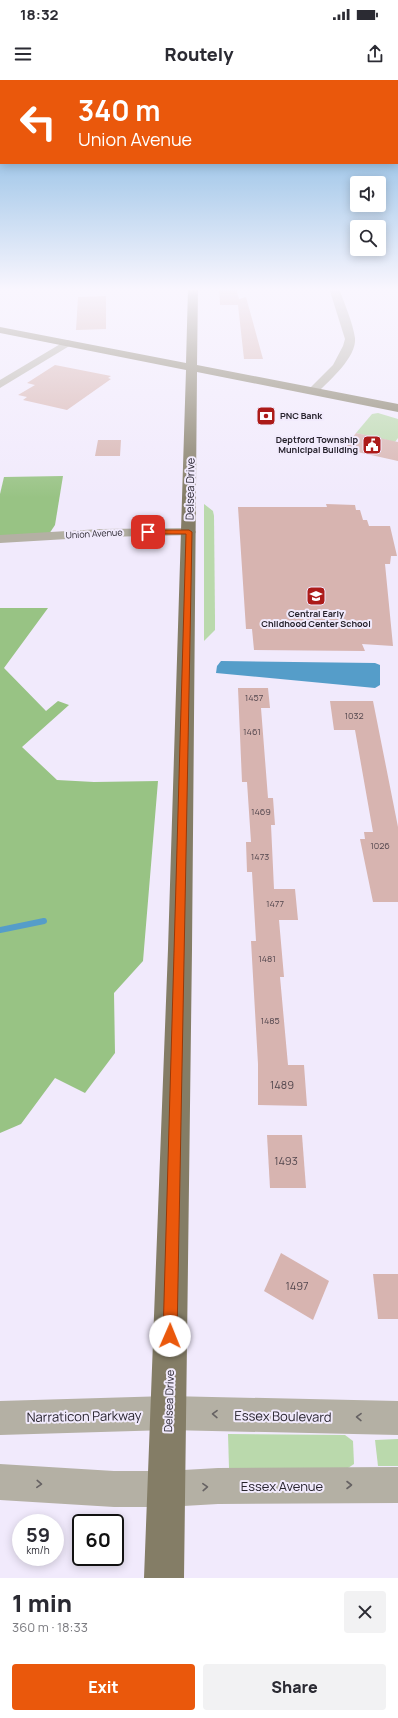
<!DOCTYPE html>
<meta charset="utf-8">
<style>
body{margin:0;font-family:Manrope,sans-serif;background:#f2f2f3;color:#2b2b33;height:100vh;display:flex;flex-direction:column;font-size:15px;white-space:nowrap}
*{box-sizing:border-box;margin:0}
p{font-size:13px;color:#7c7c81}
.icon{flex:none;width:22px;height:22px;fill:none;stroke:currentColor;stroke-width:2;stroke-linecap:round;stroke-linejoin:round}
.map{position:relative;height:1498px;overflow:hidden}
.side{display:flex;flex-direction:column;background:#fff;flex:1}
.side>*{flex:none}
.hud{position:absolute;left:0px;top:0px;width:398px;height:84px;box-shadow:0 2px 10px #0003;background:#ea580c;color:#fff;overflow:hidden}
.buttons{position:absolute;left:350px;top:96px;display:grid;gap:8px}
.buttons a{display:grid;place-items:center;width:36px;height:36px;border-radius:4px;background:#fff;box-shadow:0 2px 10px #0003;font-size:20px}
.speed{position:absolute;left:12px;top:1434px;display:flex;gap:8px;font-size:20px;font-weight:700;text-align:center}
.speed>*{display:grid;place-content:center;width:52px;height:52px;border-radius:50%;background:#fff;box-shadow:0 2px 10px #0003;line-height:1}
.speed small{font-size:10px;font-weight:400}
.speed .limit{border:2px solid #111;border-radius:6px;background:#fff;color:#111}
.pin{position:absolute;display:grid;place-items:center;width:34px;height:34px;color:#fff;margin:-17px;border-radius:8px;box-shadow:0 2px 6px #0006}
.me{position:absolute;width:44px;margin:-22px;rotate:1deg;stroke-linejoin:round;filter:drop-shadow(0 0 3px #0008)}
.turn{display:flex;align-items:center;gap:14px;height:84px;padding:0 12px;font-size:18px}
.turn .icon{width:52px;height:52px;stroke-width:2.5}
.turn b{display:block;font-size:28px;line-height:34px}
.round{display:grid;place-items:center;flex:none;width:42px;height:42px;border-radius:4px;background:#f2f2f3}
.head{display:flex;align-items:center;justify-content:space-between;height:68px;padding:0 12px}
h1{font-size:24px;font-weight:800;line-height:30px}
.button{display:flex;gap:8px;margin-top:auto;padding:8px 12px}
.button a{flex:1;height:46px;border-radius:4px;background:#ea580c;color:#fff;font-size:16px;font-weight:800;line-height:46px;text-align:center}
.button a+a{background:#f2f2f3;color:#2b2b33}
.status{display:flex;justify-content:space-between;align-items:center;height:28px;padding:0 20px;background:#fff;direction:ltr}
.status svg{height:11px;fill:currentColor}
header{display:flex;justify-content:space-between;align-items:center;height:52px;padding:0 12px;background:#fff;font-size:18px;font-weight:800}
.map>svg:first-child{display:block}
.green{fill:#bad9ac}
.forest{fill:#98c384}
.water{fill:#559dc9}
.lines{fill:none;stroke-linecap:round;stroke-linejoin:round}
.stream{stroke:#559dc9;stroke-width:6}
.building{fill:#d7b4b0}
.street{fill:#b4b0a4;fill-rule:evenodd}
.primary{fill:#847d66;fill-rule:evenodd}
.oneway{stroke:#666263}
.route{fill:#ea580c;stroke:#983908}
.labels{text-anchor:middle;stroke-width:4;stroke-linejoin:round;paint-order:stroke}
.far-poi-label{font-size:9px;font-weight:bold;fill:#27232d;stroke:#f1eafc;text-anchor:start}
.far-street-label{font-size:9px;fill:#27232d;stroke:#f1eafc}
.number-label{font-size:9px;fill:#53474e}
.street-label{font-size:11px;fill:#27232d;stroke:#f1eafc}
.near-number-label{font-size:11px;fill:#53474e}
.near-street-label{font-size:13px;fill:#27232d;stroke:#f1eafc}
</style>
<div class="status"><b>18:32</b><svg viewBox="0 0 49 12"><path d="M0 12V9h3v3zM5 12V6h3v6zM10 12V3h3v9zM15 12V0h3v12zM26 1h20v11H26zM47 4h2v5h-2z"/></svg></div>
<header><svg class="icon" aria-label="menu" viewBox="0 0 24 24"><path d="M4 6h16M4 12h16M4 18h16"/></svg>Routely<svg class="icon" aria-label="share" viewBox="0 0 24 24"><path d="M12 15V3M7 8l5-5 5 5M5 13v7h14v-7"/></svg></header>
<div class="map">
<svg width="398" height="1498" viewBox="0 0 398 1498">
<rect width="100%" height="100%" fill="#f1eafc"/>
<g class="green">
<path d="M378,333L398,339V358L395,362L356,353L372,334Z"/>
<path d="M204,424L213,431L214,436L215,538V550L204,561Z"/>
<path d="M228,1354L345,1355L353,1361L354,1384L348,1388H229Z"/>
<path d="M398,1359V1386H378L375,1360Z"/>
</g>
<g class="forest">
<path d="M63,396L55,445L49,454L2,457L0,455V414L4,397Z"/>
<path d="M0,528H48L4,588L46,631L58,621L69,625L22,667L57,700L94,702L158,701L143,881L114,913L115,973L85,1013L55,998L21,1044L0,1053Z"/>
</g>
<path class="water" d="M221,581L375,583L380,585V605L375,608L216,593L217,586Z"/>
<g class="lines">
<path class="stream" d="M0,850L44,841"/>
</g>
<g class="building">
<path d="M219,208L236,209L239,219L246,217L263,279H244L238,225H220Z"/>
<path d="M106,216V249L76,250L78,217Z"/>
<path d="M55,285L111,296L108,298L111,299L67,330L23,320L27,317L18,315L35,305L27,303Z"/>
<path d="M356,353L398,362V381L344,369Z"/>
<path d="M98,360H121L120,376H95Z"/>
<path d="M326,424L355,425L356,430H360L363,440H367L369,446H390L397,476H391L390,484H385L393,566L362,564L365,571L254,570L252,549H246L238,427H327Z"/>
<path d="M238,608H268L270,628H261L268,718H273L275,745H271L274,809H295L298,840H279L284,897H280L288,985H304L307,1026L258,1025V984L251,861H256L252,792H247L246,762H251L247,702H242Z"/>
<path d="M330,621H373L398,747V822H373L360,759H365L364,752H373L355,650H334Z"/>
<path d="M267,1055H302L306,1108H270Z"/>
<path d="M281,1173L329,1201L313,1240L264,1211Z"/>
<path d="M373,1194H398V1239H378Z"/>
</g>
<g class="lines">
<g class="street">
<path d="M329,208H339C344,223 353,243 355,258C357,277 329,301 317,313L313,314L307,311L333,285L343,266L345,259Z"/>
<path d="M67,260L71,261L72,263L71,265L0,308V300Z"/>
<path d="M189,448L194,449L196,452L194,455L101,457L0,463V455L101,449Z"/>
<path d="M168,1316L398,1321V1355L168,1350L0,1355V1321Z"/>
<path d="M0,1384L114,1391H166L218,1388L398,1387V1423L218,1424L166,1427H114L0,1420Z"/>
</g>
<path class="primary" d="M188,208H198L197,285L398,324V332L197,292L192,869L184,1498H144L168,869L186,290L0,253V247L186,283Z"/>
</g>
<defs><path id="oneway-chevron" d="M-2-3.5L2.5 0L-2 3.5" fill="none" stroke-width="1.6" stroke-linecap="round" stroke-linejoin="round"/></defs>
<g class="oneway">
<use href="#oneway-chevron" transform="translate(215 1334) rotate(-179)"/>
<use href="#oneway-chevron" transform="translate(359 1337) rotate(-179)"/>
<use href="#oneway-chevron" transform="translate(39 1404) rotate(3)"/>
<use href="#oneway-chevron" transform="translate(349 1405)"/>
<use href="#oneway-chevron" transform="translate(205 1407) rotate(-3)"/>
</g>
<linearGradient id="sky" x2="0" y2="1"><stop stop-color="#6dabdc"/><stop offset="0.5" stop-color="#f9f6fe"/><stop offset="1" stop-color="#f9f6fe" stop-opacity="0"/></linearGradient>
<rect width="398" height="418" fill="url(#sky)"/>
<path class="route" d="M146,450H189L192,452L177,1256L175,1261L170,1263L165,1261L163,1256L186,454H148L145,452Z"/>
<defs>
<g id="bank-square" transform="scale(1)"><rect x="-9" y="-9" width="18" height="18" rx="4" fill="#ac1b19" stroke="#f1eafc"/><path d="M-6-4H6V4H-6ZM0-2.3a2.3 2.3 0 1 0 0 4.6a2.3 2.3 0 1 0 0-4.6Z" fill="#fff"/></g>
<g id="civic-square" transform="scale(1)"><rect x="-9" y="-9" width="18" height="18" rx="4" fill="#ac1b19" stroke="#f1eafc"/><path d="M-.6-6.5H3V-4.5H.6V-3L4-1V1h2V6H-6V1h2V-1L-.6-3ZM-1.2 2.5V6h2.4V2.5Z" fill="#fff"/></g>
<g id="school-square" transform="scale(1)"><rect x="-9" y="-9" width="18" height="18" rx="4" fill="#ac1b19" stroke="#f1eafc"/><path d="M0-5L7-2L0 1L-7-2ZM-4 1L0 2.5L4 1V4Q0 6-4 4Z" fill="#fff"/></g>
</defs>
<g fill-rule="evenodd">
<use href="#bank-square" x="266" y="336"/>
<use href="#civic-square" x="372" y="365"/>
<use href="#school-square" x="316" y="516"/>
</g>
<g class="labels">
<g class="far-poi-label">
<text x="280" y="339">PNC Bank</text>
<text x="358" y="363" text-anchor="end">Deptford Township<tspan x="358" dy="10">Municipal Building</tspan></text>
<text x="316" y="537" text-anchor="middle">Central Early<tspan x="316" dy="10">Childhood Center School</tspan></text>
</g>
<g class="far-street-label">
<text transform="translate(94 454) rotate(-3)" y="3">Union Avenue</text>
</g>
<g class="number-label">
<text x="254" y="621">1457</text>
<text x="354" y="639">1032</text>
<text x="252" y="655">1461</text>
<text x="261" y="735">1469</text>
<text x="380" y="769">1026</text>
<text x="260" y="780">1473</text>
<text x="275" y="827">1477</text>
<text x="267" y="882">1481</text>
<text x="270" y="944">1485</text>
</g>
<g class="street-label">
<text transform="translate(190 409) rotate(-89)" y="4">Delsea Drive</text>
<text transform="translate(169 1321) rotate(-88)" y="4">Delsea Drive</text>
</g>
<g class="near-number-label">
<text x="282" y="1009">1489</text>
<text x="286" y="1085">1493</text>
<text x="297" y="1210">1497</text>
</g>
<g class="near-street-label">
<text transform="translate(84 1336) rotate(-1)" y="5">Narraticon Parkway</text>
<text transform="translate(283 1336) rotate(1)" y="5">Essex Boulevard</text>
<text x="282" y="1411">Essex Avenue</text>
</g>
</g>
</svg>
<div class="buttons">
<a><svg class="icon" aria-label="sound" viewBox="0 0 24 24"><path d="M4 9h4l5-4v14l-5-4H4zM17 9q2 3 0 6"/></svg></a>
<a><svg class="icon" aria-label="search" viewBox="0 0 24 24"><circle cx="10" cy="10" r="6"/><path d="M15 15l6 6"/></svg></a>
</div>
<div class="speed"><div>59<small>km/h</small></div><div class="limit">60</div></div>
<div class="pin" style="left:148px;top:452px;background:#d93025"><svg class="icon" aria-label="arrive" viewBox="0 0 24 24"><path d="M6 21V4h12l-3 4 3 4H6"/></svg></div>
<svg class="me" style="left:170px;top:1256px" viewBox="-20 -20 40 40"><circle r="19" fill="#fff"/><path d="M0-13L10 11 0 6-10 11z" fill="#ea580c"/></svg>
<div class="hud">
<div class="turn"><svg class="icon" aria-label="left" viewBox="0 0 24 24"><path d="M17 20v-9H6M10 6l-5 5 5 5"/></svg><div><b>340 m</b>Union Avenue</div></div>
</div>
</div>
<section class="side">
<div class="head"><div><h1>1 min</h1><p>360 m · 18:33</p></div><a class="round"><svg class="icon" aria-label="close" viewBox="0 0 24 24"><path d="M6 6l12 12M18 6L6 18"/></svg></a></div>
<div class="button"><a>Exit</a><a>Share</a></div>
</section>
